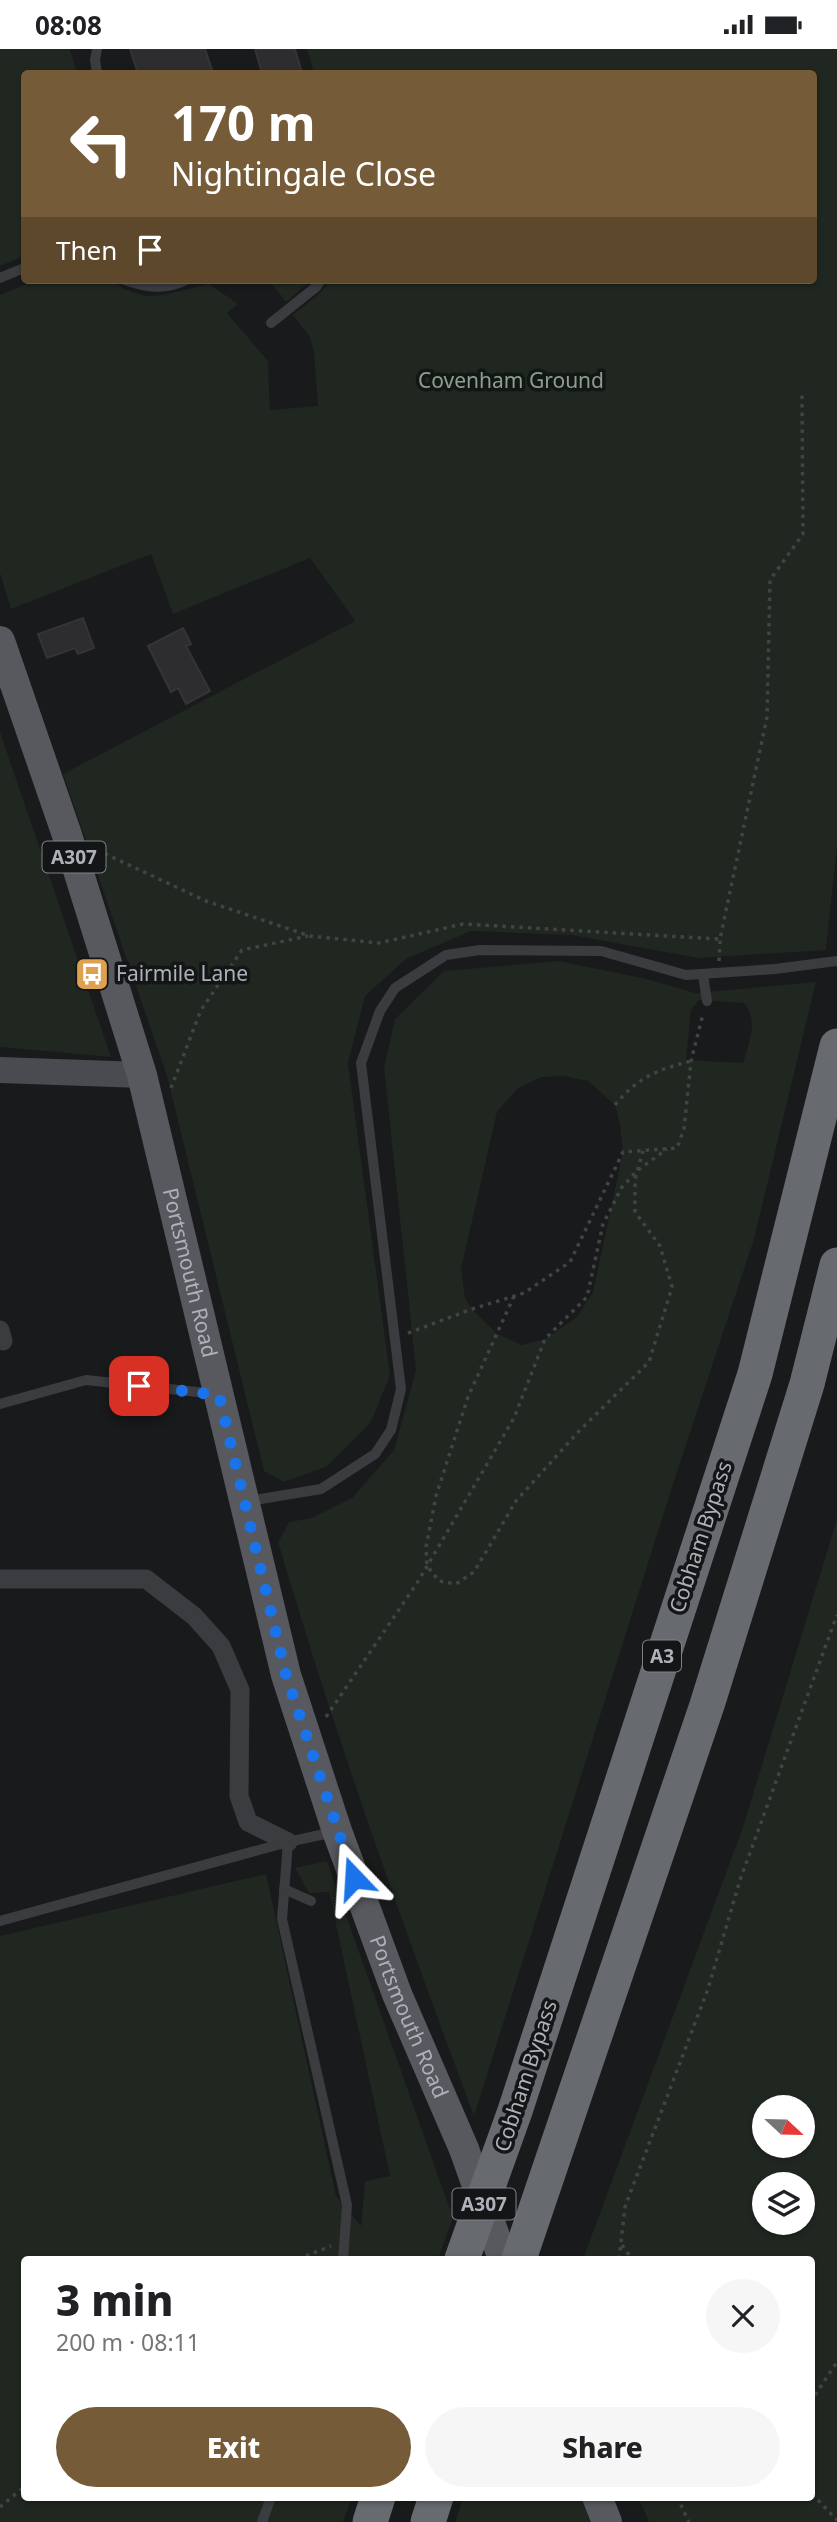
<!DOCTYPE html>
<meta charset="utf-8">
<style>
body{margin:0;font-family:"Noto Sans",sans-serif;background:#f6f6f6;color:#202124;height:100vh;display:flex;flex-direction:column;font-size:26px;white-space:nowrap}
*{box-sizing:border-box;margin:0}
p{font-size:23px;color:#757577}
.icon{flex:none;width:38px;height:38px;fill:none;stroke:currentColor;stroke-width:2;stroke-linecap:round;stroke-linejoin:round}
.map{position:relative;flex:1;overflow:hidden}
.details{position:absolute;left:21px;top:2207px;width:794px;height:245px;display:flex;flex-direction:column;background:#fff;border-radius:7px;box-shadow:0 2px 5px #0004}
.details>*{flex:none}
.banner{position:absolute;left:21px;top:21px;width:796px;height:214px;border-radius:7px;box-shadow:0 2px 5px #0004;background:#755b37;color:#fff;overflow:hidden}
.needle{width:46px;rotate:112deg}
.fabs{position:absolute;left:752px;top:2046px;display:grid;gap:14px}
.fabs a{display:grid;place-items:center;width:63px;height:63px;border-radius:50%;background:#fff;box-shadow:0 2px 5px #0004;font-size:35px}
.pin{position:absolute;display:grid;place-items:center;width:60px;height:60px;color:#fff;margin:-30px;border-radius:14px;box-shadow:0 4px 10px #0006}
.me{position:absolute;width:77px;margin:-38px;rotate:340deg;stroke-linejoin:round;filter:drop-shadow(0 0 5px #0008)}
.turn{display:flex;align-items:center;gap:24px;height:147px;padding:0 35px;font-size:32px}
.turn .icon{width:91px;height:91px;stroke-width:2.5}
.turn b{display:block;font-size:49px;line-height:60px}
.then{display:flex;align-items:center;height:66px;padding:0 35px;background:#0003;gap:14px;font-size:26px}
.round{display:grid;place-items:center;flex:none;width:74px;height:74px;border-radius:37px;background:#f6f6f6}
.summary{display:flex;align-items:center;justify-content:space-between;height:119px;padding:0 35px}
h1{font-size:42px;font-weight:800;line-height:52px}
.button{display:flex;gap:14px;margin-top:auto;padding:14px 35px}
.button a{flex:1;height:80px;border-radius:42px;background:#755b37;color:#fff;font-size:28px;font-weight:800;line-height:80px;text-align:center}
.button a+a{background:#f6f6f6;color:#202124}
.status{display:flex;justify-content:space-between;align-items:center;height:49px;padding:0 35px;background:#fff;direction:ltr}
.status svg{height:19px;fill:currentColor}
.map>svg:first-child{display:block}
.green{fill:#202620;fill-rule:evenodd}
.building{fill:#2d2d2f;stroke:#343437;stroke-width:2}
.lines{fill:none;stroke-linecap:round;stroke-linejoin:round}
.path{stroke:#414347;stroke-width:3.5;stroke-dasharray:3.5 5;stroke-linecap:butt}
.lane{stroke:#3b3c40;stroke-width:10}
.street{stroke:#3b3c40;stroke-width:19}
.secondary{stroke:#494b50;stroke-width:26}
.primary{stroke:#57595e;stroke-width:30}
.highway{stroke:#676b70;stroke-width:35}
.route{stroke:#1a73e8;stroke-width:12;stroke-dasharray:0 21.6}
.labels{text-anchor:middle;stroke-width:7;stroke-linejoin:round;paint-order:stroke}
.shield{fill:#141516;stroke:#7f8388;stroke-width:2}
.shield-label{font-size:19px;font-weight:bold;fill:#adb2b9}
.park-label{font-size:21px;fill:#88a287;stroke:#141516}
.poi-label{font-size:21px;fill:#adb2b9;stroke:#141516;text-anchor:start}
.street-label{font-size:21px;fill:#adb2b9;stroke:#141516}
</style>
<div class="status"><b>08:08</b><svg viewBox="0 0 49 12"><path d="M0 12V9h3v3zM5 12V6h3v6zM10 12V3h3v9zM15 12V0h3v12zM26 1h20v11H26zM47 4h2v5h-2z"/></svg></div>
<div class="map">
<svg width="837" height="2473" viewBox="0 0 837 2473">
<rect width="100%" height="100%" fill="#191a1b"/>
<g class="green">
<path d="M0,0H70L77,24H24V207L0,217Z"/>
<path d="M307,0H837V798L826,901L698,909L571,886L471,882L406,910L365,947L348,1014L390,1326L371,1373L326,1418L284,1433L264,1422L167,1027L63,725L355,572L310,509L173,565L151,505L11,560L0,524V246L36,231H111L124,240L145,247L163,246L209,235L238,255L227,264L268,312L270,361L318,357L314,304L310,288L293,266L319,245L331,231H814V24H314Z"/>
<path d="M269,231H311L286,253Z"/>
<path d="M0,683L111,1008L0,998Z"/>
<path d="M559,912L647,930L695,944L816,933L754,1190L673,1435L474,2067C403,1877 335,1687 278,1493L289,1473L312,1469L352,1449L394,1401L416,1321L384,1019L395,970L444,922ZM699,951L744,954C759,972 749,993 743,1014L686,1011L691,961ZM563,1027L588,1032L615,1056L620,1076L623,1103L593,1243L577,1268L545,1290L522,1296L496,1284L472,1260L465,1249L461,1220L497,1063L518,1039L542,1028Z"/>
<path d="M837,1470V2473H649L638,2448H812V2210H583L743,1778ZM765,2058H803V2096H765ZM765,2135H803V2174H765Z"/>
<path d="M327,1812L453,2169L438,2210H24V2448H352L343,2473H0V1887L266,1825L336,2147L361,2177L365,2132L390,2127L329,1843L309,1844L295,1819Z"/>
<path d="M464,2448H580L591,2473H455Z"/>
</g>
<g class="building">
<path d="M130,0H205L213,24H138Z"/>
<path d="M255,0H295L302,24H262Z"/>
<path d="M83,569L94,599L78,605L75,599L47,609L38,585Z"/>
<path d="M183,579L191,595L186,597L210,642L186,655L178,639L171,643L148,597Z"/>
</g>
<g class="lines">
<g class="path">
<path d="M97,801L206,852L310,887L379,894L463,875L720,890L767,668L770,531L803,485L802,346"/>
<path d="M719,912L720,890"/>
<path d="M171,1039L201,961L242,901L308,887"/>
<path d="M615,1056C638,1028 657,1021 691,1012"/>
<path d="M514,1247L468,1348L436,1447L426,1498L427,1517L439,1532L456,1535L474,1523L516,1452L580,1381L649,1313L672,1238L660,1197L635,1163V1130L643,1102"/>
<path d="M408,1284L472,1260L524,1244L570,1213L623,1103L677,1099L684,1080L691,1012L703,965"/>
<path d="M326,1668L419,1531L514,1369L545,1290L587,1248L603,1175L622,1138L638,1121L667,1100"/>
<path d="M622,2196L632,2210"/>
<path d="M298,2210L331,2197"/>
<path d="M619,2210L625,2158L708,1940L740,1831L837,1566"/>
<path d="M815,2346L837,2313"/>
<path d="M812,2445L837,2471"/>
<path d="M677,2448L689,2473"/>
<path d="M0,2458L24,2438"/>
</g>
<g class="lane">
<path d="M97,0L95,11L97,24"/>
<path d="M0,229L24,219"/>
<path d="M125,231C148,239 165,241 186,231"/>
<path d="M271,274L316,238L321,231"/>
<path d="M703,926L707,952"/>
<path d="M0,1355L86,1331L216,1345"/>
<path d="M249,1452L321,1440L375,1405L391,1381L401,1340L361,1014L380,962L395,939L446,906L480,901L601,902L686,926L775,920L837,912"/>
<path d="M288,1793L282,1870L347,2156L343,2210"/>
<path d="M284,1840L311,1852"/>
<path d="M0,1872L288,1793L334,1783"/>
<path d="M262,2473L271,2448"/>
</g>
<g class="street">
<path d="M0,1281L3,1292"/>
<path d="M0,1530H146L194,1567L221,1597L240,1641L239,1747L248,1773L288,1793"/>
</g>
<path class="secondary" d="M0,1021L142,1026"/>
<g class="primary">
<path id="s1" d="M0,592L67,786L142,1026L286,1626L337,1782L397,1945L464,2100L503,2210"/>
<path d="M597,2448L607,2473"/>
</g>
<g class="highway">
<path d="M462,2210L515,2062L755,1325L837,997"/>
<path d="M519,2210L707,1656L807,1335L837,1216"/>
<path d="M370,2473L378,2448"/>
<path d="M428,2473L436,2448"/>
</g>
</g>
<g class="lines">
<path class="route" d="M139,1337L219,1346L286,1626L354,1829"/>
</g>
<defs>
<g id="bus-square" transform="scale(1.75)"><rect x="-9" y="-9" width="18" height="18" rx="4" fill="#dea14f" stroke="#141516"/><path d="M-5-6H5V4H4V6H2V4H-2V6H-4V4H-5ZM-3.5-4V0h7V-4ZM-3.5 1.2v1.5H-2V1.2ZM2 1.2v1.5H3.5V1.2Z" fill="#fff"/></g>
</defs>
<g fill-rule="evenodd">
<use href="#bus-square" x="92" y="925"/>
</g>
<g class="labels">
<g class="shield">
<rect x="42.5" y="792.5" width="63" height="31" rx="5"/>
<rect x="643" y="1591.5" width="38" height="31" rx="5"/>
<rect x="452.5" y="2139.5" width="63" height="31" rx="5"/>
</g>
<g class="shield-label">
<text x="74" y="815">A307</text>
<text x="662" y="1614">A3</text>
<text x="484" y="2162">A307</text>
</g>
<g class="park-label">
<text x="511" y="339">Covenham Ground</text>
</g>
<g class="poi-label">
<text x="116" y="932">Fairmile Lane</text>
</g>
<g class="street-label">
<text dy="7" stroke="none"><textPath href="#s1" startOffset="660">Portsmouth Road</textPath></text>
<text transform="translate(701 1488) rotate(-72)" y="7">Cobham Bypass</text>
<text dy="7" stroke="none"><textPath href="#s1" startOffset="1437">Portsmouth Road</textPath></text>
<text transform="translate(526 2027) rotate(-72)" y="7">Cobham Bypass</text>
</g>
</g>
</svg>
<div class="fabs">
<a><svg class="needle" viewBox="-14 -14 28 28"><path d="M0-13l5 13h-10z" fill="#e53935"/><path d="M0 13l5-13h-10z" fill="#757577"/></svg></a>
<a><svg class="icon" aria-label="layers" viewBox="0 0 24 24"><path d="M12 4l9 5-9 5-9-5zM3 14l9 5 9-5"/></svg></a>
</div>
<div class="pin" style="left:139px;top:1337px;background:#d93025"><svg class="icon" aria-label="arrive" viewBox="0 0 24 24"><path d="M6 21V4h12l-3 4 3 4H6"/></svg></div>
<svg class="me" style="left:354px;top:1829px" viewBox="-20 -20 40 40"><path d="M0-17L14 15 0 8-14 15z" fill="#1a73e8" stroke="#fff" stroke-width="4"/></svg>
<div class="banner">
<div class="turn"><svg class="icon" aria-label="left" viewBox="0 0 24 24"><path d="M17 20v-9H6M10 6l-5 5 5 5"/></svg><div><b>170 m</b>Nightingale Close</div></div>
<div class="then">Then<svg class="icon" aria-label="arrive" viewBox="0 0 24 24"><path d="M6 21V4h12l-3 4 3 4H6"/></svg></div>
</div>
<section class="details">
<div class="summary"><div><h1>3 min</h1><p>200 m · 08:11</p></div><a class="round"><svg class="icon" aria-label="close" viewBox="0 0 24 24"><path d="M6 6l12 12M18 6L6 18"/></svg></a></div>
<div class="button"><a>Exit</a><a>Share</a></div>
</section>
</div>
